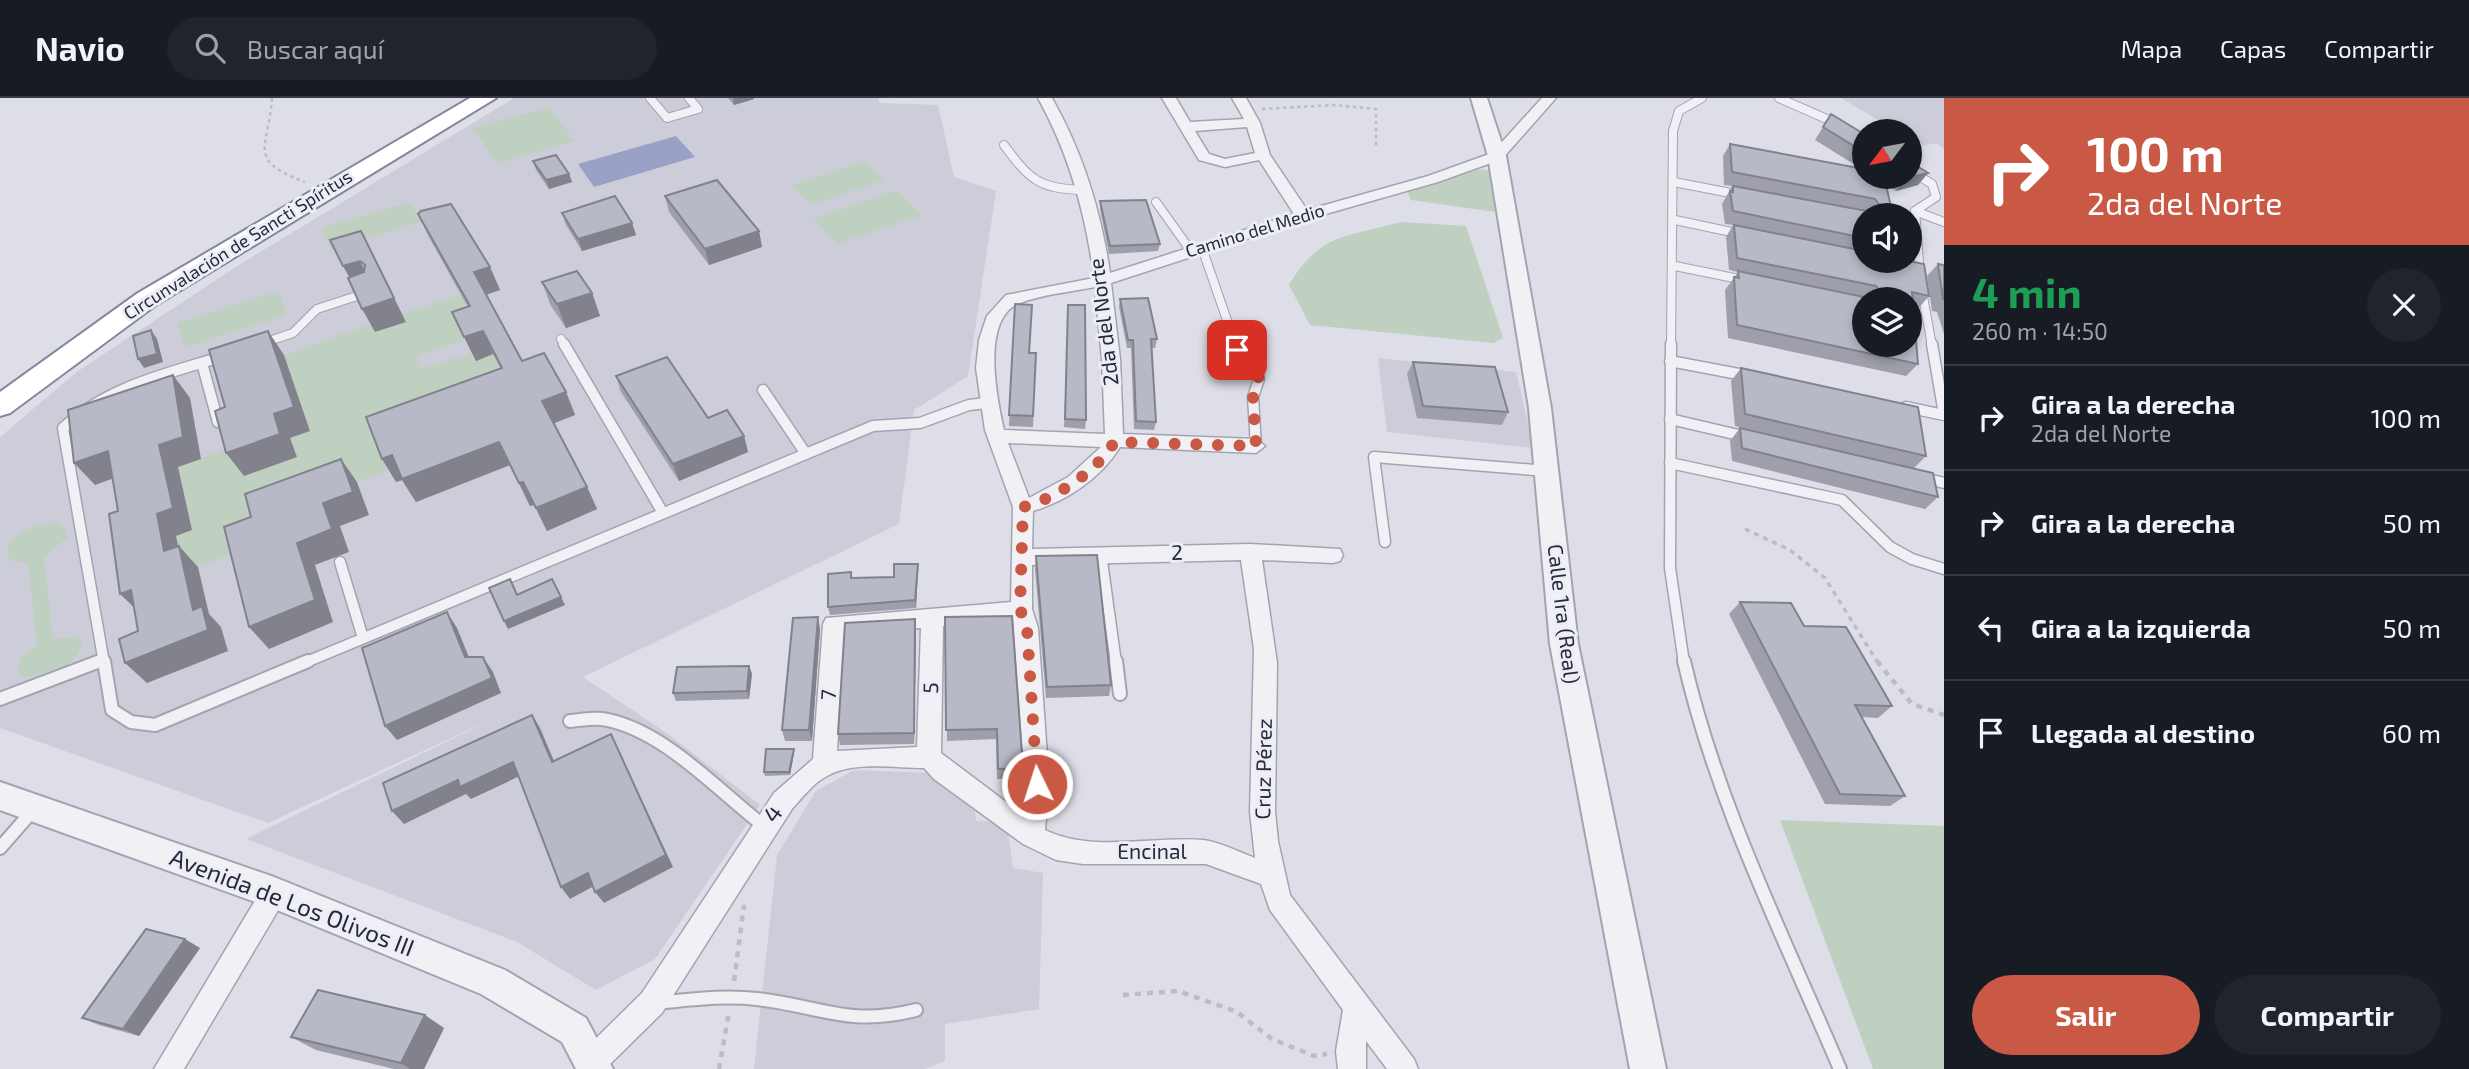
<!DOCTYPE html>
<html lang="es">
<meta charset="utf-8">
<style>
body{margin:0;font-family:"Exo 2",sans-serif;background:#20242c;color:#f1f3f6;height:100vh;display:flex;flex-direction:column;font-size:26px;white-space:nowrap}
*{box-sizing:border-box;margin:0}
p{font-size:23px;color:#9ea1a6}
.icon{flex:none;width:38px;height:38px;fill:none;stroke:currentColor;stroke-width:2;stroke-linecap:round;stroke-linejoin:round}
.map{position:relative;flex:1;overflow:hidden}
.sheet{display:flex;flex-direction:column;background:#171b24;width:525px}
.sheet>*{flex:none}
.banner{background:#c95945;color:#fff;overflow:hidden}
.needle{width:46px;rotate:238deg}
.controls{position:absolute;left:1852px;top:21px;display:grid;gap:14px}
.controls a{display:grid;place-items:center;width:70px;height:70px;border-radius:50%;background:#171b24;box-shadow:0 4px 10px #0003;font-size:35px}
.pin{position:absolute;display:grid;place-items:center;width:60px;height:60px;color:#fff;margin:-30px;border-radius:14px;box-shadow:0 4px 10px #0006}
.me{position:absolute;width:77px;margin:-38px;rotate:356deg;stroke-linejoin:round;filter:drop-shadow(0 0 5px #0008)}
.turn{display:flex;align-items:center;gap:24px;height:147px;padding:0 28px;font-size:32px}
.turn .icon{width:91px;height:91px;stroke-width:2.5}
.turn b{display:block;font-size:49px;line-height:60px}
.round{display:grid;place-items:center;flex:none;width:74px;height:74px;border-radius:37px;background:#20242c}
.headline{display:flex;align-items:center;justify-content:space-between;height:119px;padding:0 28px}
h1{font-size:42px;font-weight:700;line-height:52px;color:#1e9e55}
.action{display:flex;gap:14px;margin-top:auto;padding:14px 28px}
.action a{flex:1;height:80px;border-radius:42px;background:#c95945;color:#fff;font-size:28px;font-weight:700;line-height:80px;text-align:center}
.action a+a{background:#20242c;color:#f1f3f6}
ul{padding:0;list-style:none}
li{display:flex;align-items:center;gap:21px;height:105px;padding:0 28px;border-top:2px solid #363941}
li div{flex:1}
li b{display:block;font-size:26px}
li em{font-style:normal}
header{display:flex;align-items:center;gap:42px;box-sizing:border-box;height:98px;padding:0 35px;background:#171b24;border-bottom:2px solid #363941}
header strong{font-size:33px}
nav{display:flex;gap:38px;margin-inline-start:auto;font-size:24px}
.search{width:490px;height:63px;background:#20242c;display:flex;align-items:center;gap:18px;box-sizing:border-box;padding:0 24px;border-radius:38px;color:#9ea1a6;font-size:26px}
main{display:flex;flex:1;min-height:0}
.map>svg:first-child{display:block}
.built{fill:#cccdd9}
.green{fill:#bfd0c0}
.water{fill:#99a1c6}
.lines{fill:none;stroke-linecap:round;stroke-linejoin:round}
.service-far2-casing{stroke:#a3a4b1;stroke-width:10}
.service-far1-casing{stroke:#a3a4b1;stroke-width:13}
.service-casing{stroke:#a3a4b1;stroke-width:16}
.minor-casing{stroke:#a3a4b1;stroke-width:3}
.tertiary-casing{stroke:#a3a4b1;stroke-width:4}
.trunk-casing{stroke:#85879d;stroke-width:4}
.path-far2{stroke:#bcbcc5;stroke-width:2.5;stroke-dasharray:3.5 3.5;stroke-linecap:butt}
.path-far1{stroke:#bcbcc5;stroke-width:3.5;stroke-dasharray:5 5;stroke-linecap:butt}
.path{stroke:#bcbcc5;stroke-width:4.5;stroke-dasharray:6 6;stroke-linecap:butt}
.service-far2{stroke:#f0f0f5;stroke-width:8}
.service-far1{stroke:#f0f0f5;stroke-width:10}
.service{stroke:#f0f0f5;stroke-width:12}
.minor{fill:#f0f0f5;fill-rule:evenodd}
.tertiary{fill:#f0f0f5;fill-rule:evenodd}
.trunk{fill:#fff;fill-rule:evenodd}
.wall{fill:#9e9faa}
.shaded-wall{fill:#81828b}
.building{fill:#b8b9c6;stroke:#81828b;stroke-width:2;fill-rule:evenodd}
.route{stroke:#c95945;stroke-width:12;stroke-dasharray:0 21.6}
.labels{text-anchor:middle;stroke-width:6;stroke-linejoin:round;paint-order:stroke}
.far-street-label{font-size:18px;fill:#27293d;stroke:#edeef5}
.street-label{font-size:21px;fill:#27293d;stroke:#edeef5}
.near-street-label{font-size:24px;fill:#27293d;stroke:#edeef5}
</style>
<header>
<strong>Navio</strong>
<div class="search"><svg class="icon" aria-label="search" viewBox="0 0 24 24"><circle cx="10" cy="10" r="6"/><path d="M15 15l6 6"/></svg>Buscar aquí</div>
<nav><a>Mapa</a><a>Capas</a><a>Compartir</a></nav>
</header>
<main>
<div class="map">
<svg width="1944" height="971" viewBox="0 0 1944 971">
<rect width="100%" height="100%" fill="#dddee7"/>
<g class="built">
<path d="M514,0H879V5L938,7L954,79L996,93L968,278L914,312L899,426L583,579L668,636L760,707L655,861L596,892L517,844L246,741L520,608L268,725L0,630V339L78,273L242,165Z"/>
<path d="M1841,0H1944V51L1937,45L1921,48L1909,40V33H1897Z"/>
<path d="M1378,260L1516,274L1534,350L1387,334Z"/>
<path d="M854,672L933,675L974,705L976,723L1007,724L1013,770L1043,775L1039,911L945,926V963L925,971H754L777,757L816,693Z"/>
</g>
<g class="green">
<path d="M549,9L575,43L497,66L473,30Z"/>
<path d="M864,63L884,82L811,107L792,87Z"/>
<path d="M1478,71L1492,73L1495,114L1411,102L1407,92Z"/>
<path d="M897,92L922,117L837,146L813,121Z"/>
<path d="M410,104L421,124L331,152L321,130Z"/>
<path d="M1401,124L1466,128L1503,240L1493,245L1310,227L1289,187C1320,135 1346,139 1401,124Z"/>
<path d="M278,193L287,217L185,250L177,225Z"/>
<path d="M462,196L481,232L465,242L416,259L421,271L471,255L476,262L493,256L513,294L391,371L264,419L270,442L184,474L176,438L192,432L183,393L163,374L236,348L296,359L290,340L310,332L284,257L371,226L375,234L405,224L402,216Z"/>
<path d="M57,425L67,432V440L44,459L53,541L78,539L82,544C77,570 45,584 21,577L18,568L22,558L37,548L28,465L11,463L6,455C10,435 37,424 57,425Z"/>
<path d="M1780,722L1944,728V971H1873Z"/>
</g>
<path class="water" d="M676,38L695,59L594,89L578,66Z"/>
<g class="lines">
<g class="service-far2-casing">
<g id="service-far2">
<path d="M650,0L667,20L698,11L689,0"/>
<path d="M1779,0L1838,26"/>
<path d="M1004,47C1030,82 1039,91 1084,92"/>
<path d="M1909,72L1932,86L1936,99L1915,113"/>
<path d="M1674,84L1741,97"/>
<path d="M1156,104L1191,153"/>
<path d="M1675,122L1741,136"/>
<path d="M1202,150L1236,248"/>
<path d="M1675,168L1744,182"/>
<path d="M1920,177L1915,113L1944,124"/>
<path d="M1922,193L1932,248"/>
<path d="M561,241L565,248"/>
<path d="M263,245L293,235L317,211L369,194"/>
<path d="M1671,248L1673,33L1679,13L1702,0"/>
</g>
</g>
<g class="service-far1-casing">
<g id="service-far1">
<path d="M564,246L663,415"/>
<path d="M1235,246L1237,252L1254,265L1259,281L1253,299L1256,348"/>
<path d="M1671,246L1670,470L1684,565"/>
<path d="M1932,246L1944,316"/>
<path d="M1670,263L1749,278"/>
<path d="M202,265L218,324"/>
<path d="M763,292L806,356"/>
<path d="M1906,309L1944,317"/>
<path d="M1670,321L1747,339"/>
<path d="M1670,365L1842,402L1890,449L1912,461L1944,471"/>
<path d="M1923,380L1944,385"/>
<path d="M1385,444L1374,359L1547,373"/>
<path d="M1101,456L1116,565"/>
<path d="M340,464L363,540"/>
<path d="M95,565L103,562"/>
<path d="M104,565L63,330C109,288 166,276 224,258"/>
<path d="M304,565L873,328L920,325L969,307L987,305"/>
</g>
</g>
<g class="service-casing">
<g id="service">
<path d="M104,563L112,612L131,624L155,627L308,563"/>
<path d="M1116,563L1120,596"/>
<path d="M1684,563C1717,706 1783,837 1840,971"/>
<path d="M0,601L100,563"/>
<path d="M570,623C581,622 592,620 602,621C662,630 718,693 764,728"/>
<path d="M0,750L35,710"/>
<path d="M655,905C689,902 723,897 757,901C821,908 847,929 916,912"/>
</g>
</g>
<g class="minor-casing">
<g id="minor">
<path d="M1038,0H1052C1083,55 1101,113 1110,175L1294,116L1259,62L1225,69L1199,62L1162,0H1176L1190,24L1244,21L1232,0H1246L1260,25L1270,57L1307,112L1428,78L1492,55L1542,0H1556L1502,61L1438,84L1308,121L1111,185L1120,261L1123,336L1256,341L1265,348L1256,355L1120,349C1101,380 1067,403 1033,413L1032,451L1250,446L1340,451L1343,457L1340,463L1333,465L1262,462L1277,565L1275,714L1278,743L1290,797L1414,961L1418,971H1387L1366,943V971H1338L1336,953L1343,912L1270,812L1261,786L1206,766H1083L1056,762L1023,746L934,681L924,670C895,670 855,663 829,677C814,684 803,699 792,711L662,915L605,971H582L579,963L583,953L642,895L774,695L813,661L823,526L826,520L1011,504L1013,409L985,332L976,270L979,242L987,218L1006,197L1094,180C1086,116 1069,56 1038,0ZM1247,29L1255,55L1225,61L1209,56L1195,33ZM1095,189L1102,261L1105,336L1004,332C997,301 980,220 1020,205C1043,196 1071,194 1095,189ZM1008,345L1101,349L1068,379L1029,400ZM1241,462L1254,551L1250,714L1255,760C1239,754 1220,744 1203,742C1153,738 1092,755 1045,732L1049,686L1038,530L1032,511V467ZM1013,520L1025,686L1022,716L941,655L943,528ZM921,530L917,649L837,653L844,534Z"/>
<path d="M274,783L283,786L287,795L283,804L184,971H154L265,786Z"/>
</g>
</g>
<g class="tertiary-casing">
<g id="tertiary">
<path d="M1471,0H1487L1506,58L1551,310L1578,546L1666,971H1630L1550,546L1529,310L1488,58Z"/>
<path d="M0,684L274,779L505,872L586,920L613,971H576L562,944L481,896L272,810L0,712Z"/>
</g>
</g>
<g class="trunk-casing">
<path id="trunk" d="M470,0H496L156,207L10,315L0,318V294L138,195Z"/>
</g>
<g class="path-far2">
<path d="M272,0C269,50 245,62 305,84"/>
<path d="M1262,11L1333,7L1376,11V49"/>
</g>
<path class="path-far1" d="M1745,431L1790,452L1825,480L1878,565"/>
<g class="path">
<path d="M1877,563L1912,606L1944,617"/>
<path d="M734,883L744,807"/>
<path d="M1123,897L1178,893L1237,914L1272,941L1314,958L1327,956"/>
<path d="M719,971L729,914"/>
</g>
<use href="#service-far2" class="service-far2"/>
<use href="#service-far1" class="service-far1"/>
<use href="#service" class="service"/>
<use href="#minor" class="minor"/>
<use href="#tertiary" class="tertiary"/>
<use href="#trunk" class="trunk"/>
</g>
<g class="wall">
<path d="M728,0H754V1L734,7Z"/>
<path d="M1831,16L1864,36V79H1909L1928,75L1918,87L1896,93L1886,86L1893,117H1864V163L1929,198L1918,211L1913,209L1918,266L1906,278L1728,240L1725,192L1738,174L1729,172L1726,139L1733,127L1725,126L1722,106L1732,88L1724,87L1723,58L1730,46L1860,70L1815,42Z"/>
<path d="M533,63L569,76L572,84L549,91L536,72Z"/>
<path d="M665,98L759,133L762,149L709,167L669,114Z"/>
<path d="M1100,103L1160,146L1158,153L1109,156L1100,111Z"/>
<path d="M562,115L632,125L636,137L582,153L566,127Z"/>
<path d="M418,116L490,169L500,192L486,197L522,263L566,294L575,317L554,325L587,389L597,411L547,433L534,407L530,408L510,367L416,404L402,382L396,384L501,271L493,256L476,263L452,214L468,209L429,139Z"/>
<path d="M1909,126L1917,151L1909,160Z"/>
<path d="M1938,166L1944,167V236L1937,214L1932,213L1927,178Z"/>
<path d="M542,184L592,195L600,218L566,230L551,208Z"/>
<path d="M1120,201L1157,241L1155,250H1152L1156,324L1154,332L1134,331L1131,250H1127L1119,209Z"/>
<path d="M1015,206L1029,255H1036L1033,329L1009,328Z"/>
<path d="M1068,215L1086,322L1085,331L1064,329Z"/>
<path d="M1413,264L1508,314L1502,327L1417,320L1407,276Z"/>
<path d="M1741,270L1926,358L1914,370L1938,399L1925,411L1732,363L1730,343L1740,330L1858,357L1735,328L1731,283Z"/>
<path d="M616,278L708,320L744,338L748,354L679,383L621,294Z"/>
<path d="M1036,458L1111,587L1109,598L1046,600L1035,471Z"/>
<path d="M918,466L916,510L830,517L828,509L851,474L852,480L894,479Z"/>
<path d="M1740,504L1804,528L1892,608L1878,620L1861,619L1905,698L1890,708L1825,706L1729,516Z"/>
<path d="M945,519L1023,670L1022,681H997L996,641L947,643Z"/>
<path d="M915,521L916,533L914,646L840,647L838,636Z"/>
<path d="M820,531L812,643H785L782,632Z"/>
<path d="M749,568L752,576L749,601L676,603L673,595Z"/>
<path d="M794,655L790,677L765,678L764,674Z"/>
<path d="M200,850L139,938L99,927L82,920Z"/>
<path d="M444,930L424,971H394L316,952L291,939Z"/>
</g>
<g class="shaded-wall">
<path d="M733,0H754V1L734,7Z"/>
<path d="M1928,75L1918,87L1896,93L1906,80Z"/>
<path d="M569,76L572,84L549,91L546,82Z"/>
<path d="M632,125L636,137L582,153L578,141Z"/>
<path d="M361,133L406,224L375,234L362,211L394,200Z"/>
<path d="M759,133L762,149L709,167L705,151Z"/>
<path d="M360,163L373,187L356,191L343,168Z"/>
<path d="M490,169L500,192L484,197L474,174Z"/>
<path d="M592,195L600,218L566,230L557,206Z"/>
<path d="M151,232L157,241L163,264L144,270L138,261Z"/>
<path d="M268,233L284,257L310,333L290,340L297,359L244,378L226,355Z"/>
<path d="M483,233L493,256L476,263L464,239Z"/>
<path d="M173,277L190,300L201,361L178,369L192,432L176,438L184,474L164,453L157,416L159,347Z"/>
<path d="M566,294L575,317L552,326L542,303Z"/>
<path d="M744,338L748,354L679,383L673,366Z"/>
<path d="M499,344L510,367L416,404L402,382L396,384L382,361L392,357Z"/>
<path d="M108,353L128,375L95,387L74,365Z"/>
<path d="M341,361L357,384L369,417L340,428L349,454L315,467L333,524L269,551L249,529L297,445L323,405Z"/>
<path d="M523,384L534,407L530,408L519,385Z"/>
<path d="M587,389L597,411L547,433L536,410Z"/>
<path d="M179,448L198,469L209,516L221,529L228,553L147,585L125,565L193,512Z"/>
<path d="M918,466V474L916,510L915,502Z"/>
<path d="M131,492L142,517L120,496Z"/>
<path d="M561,499L565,507L508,531L504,523Z"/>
<path d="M447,514L457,530L475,574L465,559Z"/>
<path d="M818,519L820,531L812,643L809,632Z"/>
<path d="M915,521L916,533L914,646V635Z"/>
<path d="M483,559L493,574L501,595L397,642L385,628Z"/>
<path d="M749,568L752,576L749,601L747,593Z"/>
<path d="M532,617L540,630L560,677L552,664Z"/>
<path d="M611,636L673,769L604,805L595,794Z"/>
<path d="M794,651V655L790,677L789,674Z"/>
<path d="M513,664L522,677L471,701L466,696L404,726L392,713L458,682Z"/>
<path d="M588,775L596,787L570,801L561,789Z"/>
<path d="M185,841L200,850L139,938L123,931Z"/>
<path d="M425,917L444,930L424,971H410L401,965Z"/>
</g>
<g class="building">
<path d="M1831,16L1864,36V54L1823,29Z"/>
<path d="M1730,46L1864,71V79H1884L1893,117H1864V140L1733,113L1730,93L1733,94V88L1872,114L1880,108L1875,101L1732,74Z"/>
<path d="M556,57L569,76L546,82L533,63Z"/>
<path d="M1909,63L1928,75L1906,80L1904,79H1909Z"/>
<path d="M717,82L759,133L705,151L665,98Z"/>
<path d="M615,98L632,125L578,141L562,115Z"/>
<path d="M1146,102L1160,146L1110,148L1100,103Z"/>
<path d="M451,106L490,169L474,174L522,263L544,255L566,294L542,303L587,389L536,410L523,384L519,385L499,344L402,381L392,357L382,361L366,319L502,270L483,233L464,239L452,214L470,208L418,116L421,113Z"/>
<path d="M1909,126L1917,151L1909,149Z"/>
<path d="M1734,127L1864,153V163H1909L1924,166L1929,198L1912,194L1918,266L1737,227L1734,179L1739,180L1738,173L1873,201L1881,195L1876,188L1737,160ZM1864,201H1909V247H1864Z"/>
<path d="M361,133L394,200L362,211L348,180L364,174L365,167L360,163L343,168L330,142Z"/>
<path d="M1938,166L1944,167V201H1943Z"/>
<path d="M577,173L592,195L557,206L542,184Z"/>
<path d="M1148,200L1157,241H1151L1156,324L1136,323L1133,242H1128L1120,201Z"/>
<path d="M1015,206L1032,207L1029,255H1036L1033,318L1009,317Z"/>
<path d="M1068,207H1085L1086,322L1065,321Z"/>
<path d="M151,232L157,256L138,261L133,238Z"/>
<path d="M268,233L294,309L274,316L280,336L226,355L215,313L225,309L209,252Z"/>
<path d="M667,259L708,320L727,312L744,338L673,366L616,278Z"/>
<path d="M1413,264L1495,269L1508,314L1423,308Z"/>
<path d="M1741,270L1918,309L1926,358L1745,316Z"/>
<path d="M173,277L183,339L159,347L173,410L157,416L164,453L179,448L193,512L202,508L208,532L125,565L119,541L138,533L131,492L120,496L109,416L118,413L108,353L74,365L68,312Z"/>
<path d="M1740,330L1933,375L1938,399L1742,350Z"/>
<path d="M341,361L353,394L323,405L332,431L297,445L315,502L249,529L224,429L251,419L245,396Z"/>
<path d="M1097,457L1111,587L1047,589L1036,458Z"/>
<path d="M894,466H918L915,502L828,509V476L851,474V480L894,479Z"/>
<path d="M510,481L517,497L552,481L561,499L504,523L489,490Z"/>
<path d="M1740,504L1791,505L1804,528L1846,529L1892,608L1855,607L1905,698L1840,696Z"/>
<path d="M447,514L465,559H483L492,580L385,628L362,550Z"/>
<path d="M1012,518L1023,670L998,671L997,631L946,632L945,519Z"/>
<path d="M818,519L809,632H782L793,520Z"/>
<path d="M915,521L914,635L838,636L845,525Z"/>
<path d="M749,568L747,593L673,595L677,569Z"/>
<path d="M532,617L552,664L611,636L666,757L595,794L588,775L561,789L513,664L460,689L458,682L392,713L383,685Z"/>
<path d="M766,651H794L789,674H764Z"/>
<path d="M146,831L185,841L123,931L82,920Z"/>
<path d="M318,892L425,917L401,965L291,939Z"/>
</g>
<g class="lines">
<path class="route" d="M1037,686L1027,530L1020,511L1023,409C1052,403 1101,370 1114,344L1256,348L1253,299L1259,281L1254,265L1237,252"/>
</g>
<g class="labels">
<g class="far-street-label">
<text transform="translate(1255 133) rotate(-17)" y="6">Camino del Medio</text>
<text transform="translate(238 147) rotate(-32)" y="6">Circunvalación de Sancti Spíritus</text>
</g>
<g class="street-label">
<text transform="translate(1104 224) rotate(-97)" y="7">2da del Norte</text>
<text transform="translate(1177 455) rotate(-1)" y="7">2</text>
<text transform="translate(1563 516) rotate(83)" y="7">Calle 1ra (Real)</text>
<text transform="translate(931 590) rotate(-89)" y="7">5</text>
<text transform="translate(829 597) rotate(-86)" y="7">7</text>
<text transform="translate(1264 671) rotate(-89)" y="7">Cruz Pérez</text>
<text x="1152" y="761">Encinal</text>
</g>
<g class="near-street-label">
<text transform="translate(773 716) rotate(-53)" y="8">4</text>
<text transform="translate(292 805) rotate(21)" y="8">Avenida de Los Olivos III</text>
</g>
</g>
</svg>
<div class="controls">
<a><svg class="needle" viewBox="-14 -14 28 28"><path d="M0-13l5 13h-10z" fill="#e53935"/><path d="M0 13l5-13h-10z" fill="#9ea1a6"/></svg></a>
<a><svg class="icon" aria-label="sound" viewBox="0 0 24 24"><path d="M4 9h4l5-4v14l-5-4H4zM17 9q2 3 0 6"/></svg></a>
<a><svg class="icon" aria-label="layers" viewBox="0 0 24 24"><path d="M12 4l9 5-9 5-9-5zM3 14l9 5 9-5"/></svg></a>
</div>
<div class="pin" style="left:1237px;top:252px;background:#d93025"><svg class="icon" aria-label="arrive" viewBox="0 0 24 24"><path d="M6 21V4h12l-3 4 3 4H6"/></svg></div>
<svg class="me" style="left:1037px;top:686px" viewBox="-20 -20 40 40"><circle r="17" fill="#c95945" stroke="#fff" stroke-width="3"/><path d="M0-11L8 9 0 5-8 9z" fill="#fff"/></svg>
</div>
<section class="sheet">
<div class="banner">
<div class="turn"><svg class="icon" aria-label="right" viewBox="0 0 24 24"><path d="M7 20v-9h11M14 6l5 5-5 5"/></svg><div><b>100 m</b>2da del Norte</div></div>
</div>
<div class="headline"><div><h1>4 min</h1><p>260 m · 14:50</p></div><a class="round"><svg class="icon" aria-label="close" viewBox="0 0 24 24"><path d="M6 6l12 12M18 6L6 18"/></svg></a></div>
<ul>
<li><svg class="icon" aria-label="right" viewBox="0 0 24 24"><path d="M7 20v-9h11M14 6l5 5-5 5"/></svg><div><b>Gira a la derecha</b><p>2da del Norte</p></div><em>100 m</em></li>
<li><svg class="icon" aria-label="right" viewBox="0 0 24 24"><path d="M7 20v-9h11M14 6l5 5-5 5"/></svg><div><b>Gira a la derecha</b></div><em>50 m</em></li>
<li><svg class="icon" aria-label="left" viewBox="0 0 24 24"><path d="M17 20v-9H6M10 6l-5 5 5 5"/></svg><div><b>Gira a la izquierda</b></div><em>50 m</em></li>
<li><svg class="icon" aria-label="arrive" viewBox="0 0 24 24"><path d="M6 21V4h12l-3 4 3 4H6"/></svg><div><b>Llegada al destino</b></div><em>60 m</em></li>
</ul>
<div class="action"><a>Salir</a><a>Compartir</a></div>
</section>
</main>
